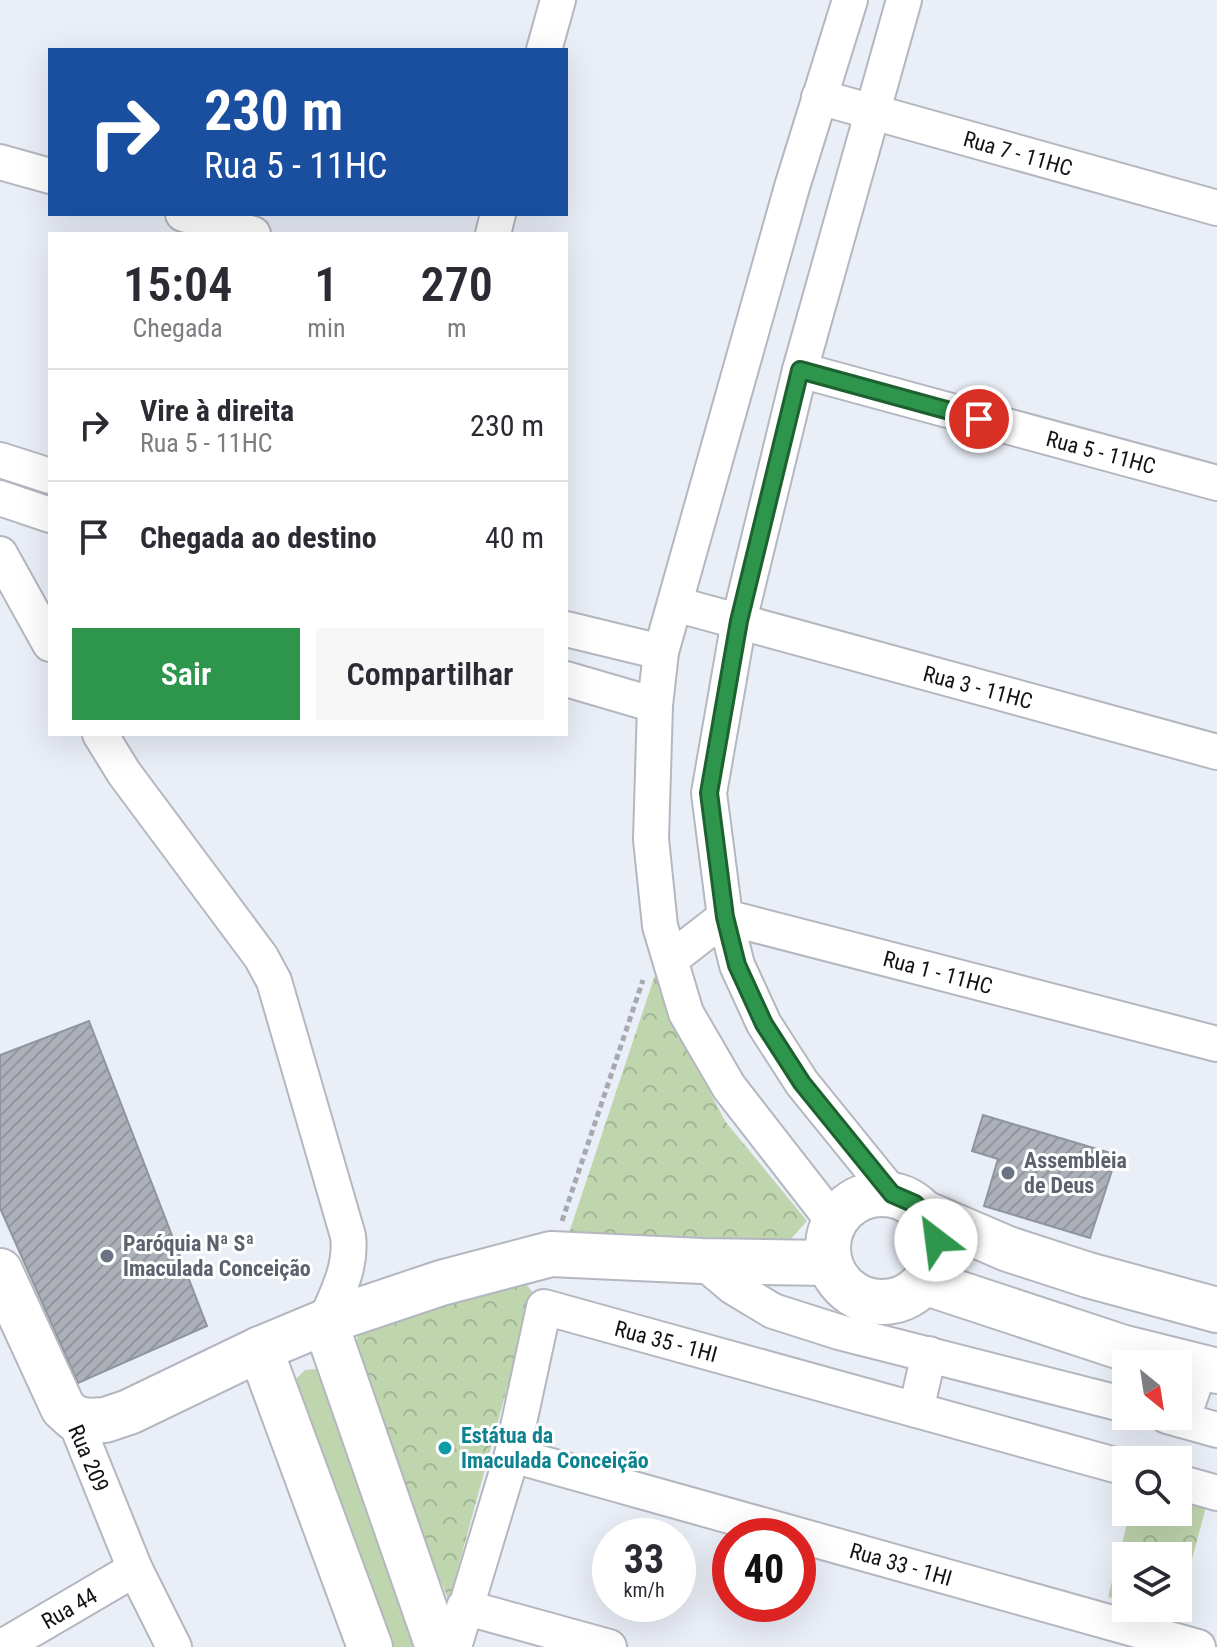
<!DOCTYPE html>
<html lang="pt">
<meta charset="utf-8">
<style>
body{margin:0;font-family:"Roboto Condensed",sans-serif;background:#f7f7f7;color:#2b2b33;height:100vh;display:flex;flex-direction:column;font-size:30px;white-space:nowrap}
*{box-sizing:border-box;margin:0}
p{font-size:26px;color:#7c7c81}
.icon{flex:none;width:44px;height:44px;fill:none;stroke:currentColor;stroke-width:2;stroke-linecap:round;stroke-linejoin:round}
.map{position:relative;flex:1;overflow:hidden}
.details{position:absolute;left:48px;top:232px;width:520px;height:504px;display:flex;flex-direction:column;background:#fff;border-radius:0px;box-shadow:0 8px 32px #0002}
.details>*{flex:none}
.top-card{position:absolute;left:48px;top:48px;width:520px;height:168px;border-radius:0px;box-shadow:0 8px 32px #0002;background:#1a4fa0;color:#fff;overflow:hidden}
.needle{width:52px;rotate:150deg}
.fabs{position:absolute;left:1112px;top:1350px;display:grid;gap:16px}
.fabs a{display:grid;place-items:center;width:80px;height:80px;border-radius:0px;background:#fff;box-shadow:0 8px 32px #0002;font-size:40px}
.speed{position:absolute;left:592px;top:1518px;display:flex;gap:16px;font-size:40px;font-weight:700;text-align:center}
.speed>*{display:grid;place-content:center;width:104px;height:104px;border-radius:50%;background:#fff;box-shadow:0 8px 32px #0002;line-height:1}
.speed small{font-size:20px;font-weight:400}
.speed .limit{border:12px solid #d22;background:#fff;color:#111}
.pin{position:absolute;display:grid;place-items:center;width:68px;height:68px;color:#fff;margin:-34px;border:4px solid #fff;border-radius:50%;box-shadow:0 2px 8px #0007}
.me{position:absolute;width:88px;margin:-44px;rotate:330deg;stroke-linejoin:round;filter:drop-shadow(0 0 6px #0008)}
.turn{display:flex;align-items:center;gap:28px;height:168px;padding:0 24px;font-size:36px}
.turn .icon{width:104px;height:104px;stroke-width:2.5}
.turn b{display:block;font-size:56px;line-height:68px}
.eta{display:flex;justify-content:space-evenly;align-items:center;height:136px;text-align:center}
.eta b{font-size:48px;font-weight:600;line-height:56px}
.primary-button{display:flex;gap:16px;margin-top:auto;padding:16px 24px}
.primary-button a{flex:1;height:92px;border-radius:0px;background:#2e954c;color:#fff;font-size:32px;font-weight:600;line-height:92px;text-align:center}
.primary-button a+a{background:#f7f7f7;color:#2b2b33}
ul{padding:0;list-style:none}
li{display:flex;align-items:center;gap:24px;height:112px;padding:0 24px;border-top:2px solid #e1e1e2}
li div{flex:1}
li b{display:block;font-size:30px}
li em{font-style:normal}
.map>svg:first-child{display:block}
.green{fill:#bfd5ad}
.park{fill:url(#park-crowns)}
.building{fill:url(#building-hatch);stroke:#90949c;stroke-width:2}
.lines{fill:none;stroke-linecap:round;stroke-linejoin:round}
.street-casing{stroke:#b4b7c0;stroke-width:38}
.secondary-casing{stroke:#b4b7c0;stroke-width:48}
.path{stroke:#a6a9b0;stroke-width:5;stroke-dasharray:6 4;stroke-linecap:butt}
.street{stroke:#fff;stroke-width:34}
.secondary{stroke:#fff;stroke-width:44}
.route-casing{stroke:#1e6131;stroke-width:20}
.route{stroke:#2e954c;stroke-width:14}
.worship-dot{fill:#6b7280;stroke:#fff;stroke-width:3}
.culture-dot{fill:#0f9aa8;stroke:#fff;stroke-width:3}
.labels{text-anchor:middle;stroke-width:6;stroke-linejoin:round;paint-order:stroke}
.street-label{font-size:22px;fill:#121316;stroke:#fff}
.worship-label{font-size:22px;font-weight:bold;fill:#5b616d;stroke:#fff;text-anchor:start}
.culture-label{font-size:22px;font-weight:bold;fill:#0d838f;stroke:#fff;text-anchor:start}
</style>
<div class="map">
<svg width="1217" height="1647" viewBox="0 0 1217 1647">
<defs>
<pattern id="park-crowns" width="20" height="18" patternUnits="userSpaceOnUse" patternTransform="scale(2)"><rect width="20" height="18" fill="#bfd5ad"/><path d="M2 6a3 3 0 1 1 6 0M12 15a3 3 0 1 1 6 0" fill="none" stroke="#a3b694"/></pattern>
<pattern id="building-hatch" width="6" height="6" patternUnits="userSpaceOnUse" patternTransform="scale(2)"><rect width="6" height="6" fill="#acb0b8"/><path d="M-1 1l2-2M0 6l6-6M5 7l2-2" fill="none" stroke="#93969d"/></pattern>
</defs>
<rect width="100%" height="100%" fill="#eaeef7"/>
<path class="green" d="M316,1369L321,1372L426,1647H388L293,1382L305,1370Z"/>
<g class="park">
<path d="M656,972L687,1048L725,1121L807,1221L790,1240L569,1233Z"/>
<path d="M523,1280L533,1293L449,1601L352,1372L358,1332Z"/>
<path d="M1178,1500L1206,1507L1177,1615L1150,1608H1178V1556H1126V1602L1108,1597L1130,1512H1178Z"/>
</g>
<g class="building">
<path d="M89,1021L207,1326L78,1383L0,1208V1055Z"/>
<path d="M983,1115L1117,1155L1090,1238L984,1206L998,1159L972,1151Z"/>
</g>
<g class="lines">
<g class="street-casing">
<g id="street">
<path d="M544,50L558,0"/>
<path d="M819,97L1217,208"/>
<path d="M0,162L50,176"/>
<path d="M183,214L253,234"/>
<path d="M493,234L498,214"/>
<path d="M800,370L1217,483"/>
<path d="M0,460L50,476"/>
<path d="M0,498L50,515"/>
<path d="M0,554L50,644"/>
<path d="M675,604L1217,752"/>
<path d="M566,629L661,652"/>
<path d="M566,679L655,705"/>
<path d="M100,734L124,773L261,957L274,981L348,1236C352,1267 337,1294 325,1322"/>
<path d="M671,959L725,917L1217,1044"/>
<path d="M892,1194L802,1083L764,1024L737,965L725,917L709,793L739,621L800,370L904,0"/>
<path d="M834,1222L729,1087L686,1013L660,926L651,839L655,705L661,652L792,187L850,0"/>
<path d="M702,1261L733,1287L773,1311L839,1332L1126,1405"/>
<path d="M916,1410L929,1354"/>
<path d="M1167,1416L1217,1430"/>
<path d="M74,1418L135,1569L174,1647"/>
<path d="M1182,1420L1201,1366"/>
<path d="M512,1455L1198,1647"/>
<path d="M1178,1482L1217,1493"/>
<path d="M464,1607L609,1647"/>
<path d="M2,1647L135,1569"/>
<path d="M454,1647L512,1455L544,1307L1126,1468"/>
</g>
</g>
<g class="secondary-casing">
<g id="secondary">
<circle cx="882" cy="1248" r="54"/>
<path d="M924,1213L1008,1249L1088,1275L1217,1310"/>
<path d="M0,1271L63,1408L74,1418L88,1421L105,1420L129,1412L260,1349L325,1322L441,1283L551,1254L702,1261L829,1263"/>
<path d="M924,1282L1121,1347L1217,1371"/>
<path d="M325,1322L438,1647"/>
<path d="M260,1349L370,1647"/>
</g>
</g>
<path class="path" d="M562,1221L643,980"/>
<use href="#street" class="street"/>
<use href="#secondary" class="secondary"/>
</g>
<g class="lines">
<g class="route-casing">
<path id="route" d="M936,1240L932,1226L924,1213L915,1204L892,1194L802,1083L764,1024L737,965L725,917L709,793L739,621L800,370L979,419"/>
</g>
<use href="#route" class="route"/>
</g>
<g class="worship-dot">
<circle cx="1008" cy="1173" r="8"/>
<circle cx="107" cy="1256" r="8"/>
</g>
<circle class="culture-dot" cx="445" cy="1448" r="8"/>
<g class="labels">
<g class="street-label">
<text transform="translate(1018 153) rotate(16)" y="8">Rua 7 - 11HC</text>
<text transform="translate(1101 452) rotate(15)" y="8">Rua 5 - 11HC</text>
<text transform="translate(978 687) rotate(15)" y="8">Rua 3 - 11HC</text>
<text transform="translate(938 972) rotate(15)" y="8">Rua 1 - 11HC</text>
<text transform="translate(666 1341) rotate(15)" y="8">Rua 35 - 1HI</text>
<text transform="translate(89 1458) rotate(67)" y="8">Rua 209</text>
<text transform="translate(901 1564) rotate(16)" y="8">Rua 33 - 1HI</text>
<text transform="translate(69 1608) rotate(-30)" y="8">Rua 44</text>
</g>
<g class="worship-label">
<text x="1024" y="1168">Assembleia<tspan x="1024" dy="25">de Deus</tspan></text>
<text x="123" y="1251">Paróquia Nª Sª<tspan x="123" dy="25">Imaculada Conceição</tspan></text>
</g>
<g class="culture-label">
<text x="461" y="1443">Estátua da<tspan x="461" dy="25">Imaculada Conceição</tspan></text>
</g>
</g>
</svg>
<div class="fabs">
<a><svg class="needle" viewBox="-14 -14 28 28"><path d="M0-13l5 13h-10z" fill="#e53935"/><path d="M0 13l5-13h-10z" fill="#7c7c81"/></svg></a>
<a><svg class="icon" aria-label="search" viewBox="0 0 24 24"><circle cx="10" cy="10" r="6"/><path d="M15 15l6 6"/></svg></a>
<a><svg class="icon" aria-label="layers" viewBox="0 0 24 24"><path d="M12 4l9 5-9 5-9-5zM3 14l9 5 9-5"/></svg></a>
</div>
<div class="speed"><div>33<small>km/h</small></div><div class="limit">40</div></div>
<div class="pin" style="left:979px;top:419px;background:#d93025"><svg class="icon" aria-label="arrive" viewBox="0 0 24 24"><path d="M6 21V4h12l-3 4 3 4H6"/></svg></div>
<svg class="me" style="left:936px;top:1240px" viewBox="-20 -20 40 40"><circle r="19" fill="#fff"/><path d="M0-13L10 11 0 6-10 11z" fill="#2e954c"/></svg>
<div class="top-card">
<div class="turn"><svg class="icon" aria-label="right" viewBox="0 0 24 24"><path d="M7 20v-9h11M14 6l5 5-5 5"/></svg><div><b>230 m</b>Rua 5 - 11HC</div></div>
</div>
<section class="details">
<div class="eta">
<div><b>15:04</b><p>Chegada</p></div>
<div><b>1</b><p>min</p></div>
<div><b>270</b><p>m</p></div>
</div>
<ul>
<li><svg class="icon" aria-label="right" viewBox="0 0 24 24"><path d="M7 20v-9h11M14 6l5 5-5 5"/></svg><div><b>Vire à direita</b><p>Rua 5 - 11HC</p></div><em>230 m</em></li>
<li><svg class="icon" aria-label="arrive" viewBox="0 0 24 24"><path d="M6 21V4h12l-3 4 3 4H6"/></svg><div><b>Chegada ao destino</b></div><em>40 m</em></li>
</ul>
<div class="primary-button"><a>Sair</a><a>Compartilhar</a></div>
</section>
</div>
